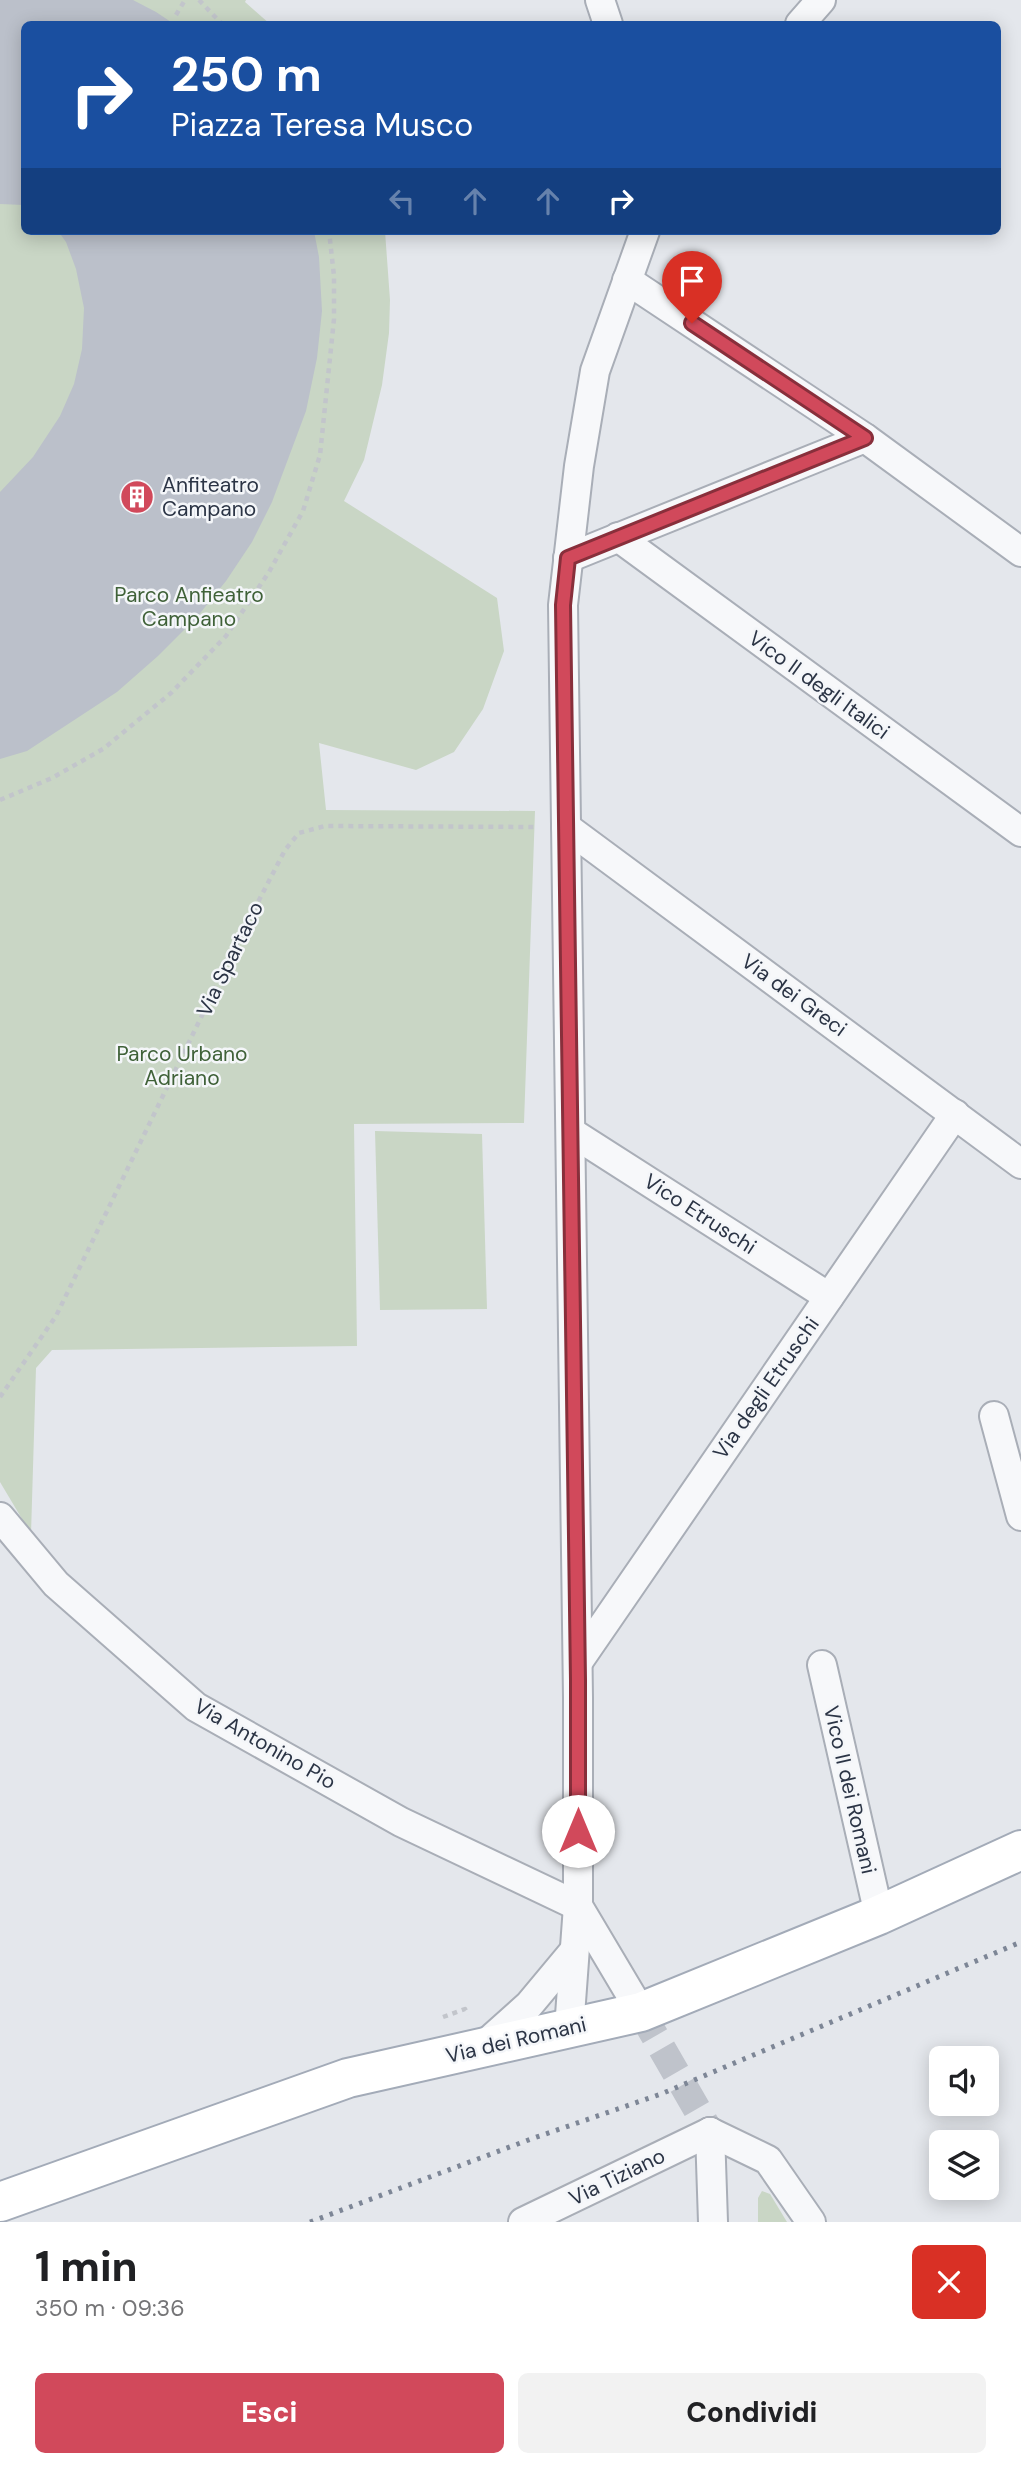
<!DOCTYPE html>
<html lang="it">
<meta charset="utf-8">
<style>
body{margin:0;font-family:"DM Sans",sans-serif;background:#f2f2f2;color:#202124;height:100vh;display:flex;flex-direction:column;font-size:26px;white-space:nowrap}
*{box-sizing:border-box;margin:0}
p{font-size:23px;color:#757577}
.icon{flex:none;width:38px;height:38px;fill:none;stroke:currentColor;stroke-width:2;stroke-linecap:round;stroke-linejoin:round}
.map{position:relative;height:2222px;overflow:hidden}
.drawer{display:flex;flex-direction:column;background:#fff;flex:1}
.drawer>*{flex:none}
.banner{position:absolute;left:21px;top:21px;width:980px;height:214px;border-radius:10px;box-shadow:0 4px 18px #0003;background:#1a4fa0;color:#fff;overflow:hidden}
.controls{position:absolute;left:929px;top:2046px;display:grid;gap:14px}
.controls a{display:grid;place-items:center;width:70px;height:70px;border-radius:10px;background:#fff;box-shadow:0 4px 18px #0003;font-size:35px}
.pin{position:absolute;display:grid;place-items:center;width:60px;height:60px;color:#fff;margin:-72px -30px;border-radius:50% 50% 50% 0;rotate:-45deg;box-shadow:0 0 7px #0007}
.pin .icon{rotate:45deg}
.me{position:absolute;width:77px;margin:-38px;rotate:0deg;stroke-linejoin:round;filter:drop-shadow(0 0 5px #0008)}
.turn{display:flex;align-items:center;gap:24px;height:147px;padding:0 35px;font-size:32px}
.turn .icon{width:91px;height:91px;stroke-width:2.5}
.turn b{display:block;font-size:49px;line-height:60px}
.lanes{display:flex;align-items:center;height:66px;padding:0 35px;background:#0003;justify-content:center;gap:35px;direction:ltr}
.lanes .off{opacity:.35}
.round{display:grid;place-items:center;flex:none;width:74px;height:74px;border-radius:10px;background:#f2f2f2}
.head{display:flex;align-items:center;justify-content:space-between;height:119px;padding:0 35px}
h1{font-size:42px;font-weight:800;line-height:52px}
.primary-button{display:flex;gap:14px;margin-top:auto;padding:14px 35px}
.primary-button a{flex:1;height:80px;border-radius:10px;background:#d1495b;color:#fff;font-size:28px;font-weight:800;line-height:80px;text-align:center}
.primary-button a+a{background:#f2f2f2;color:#202124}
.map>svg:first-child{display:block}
.green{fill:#c9d6c5}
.building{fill:#bbc0ca}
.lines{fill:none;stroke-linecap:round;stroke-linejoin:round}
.minor-tunnel{stroke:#bfc3cb;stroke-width:28;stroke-dasharray:28 14;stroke-linecap:butt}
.minor-casing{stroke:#a9aeb7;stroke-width:32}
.primary-casing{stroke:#a3abb8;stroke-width:42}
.path{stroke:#c2c5cb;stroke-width:4.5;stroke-dasharray:5 5;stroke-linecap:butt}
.minor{stroke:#f7f8fa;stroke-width:28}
.primary{stroke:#fff;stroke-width:38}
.rail{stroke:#7d8696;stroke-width:5;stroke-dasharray:3.5 7;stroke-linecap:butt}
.route-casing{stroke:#882f3b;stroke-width:18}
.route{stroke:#d1495b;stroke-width:12}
.labels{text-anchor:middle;stroke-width:5;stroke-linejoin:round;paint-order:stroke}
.poi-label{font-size:21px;fill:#2b3445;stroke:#f4f6f9;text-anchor:start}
.park-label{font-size:21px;fill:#3f6138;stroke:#f4f6f9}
.street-label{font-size:21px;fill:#2b3445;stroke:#f4f6f9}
</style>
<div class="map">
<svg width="1021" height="2222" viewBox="0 0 1021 2222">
<rect width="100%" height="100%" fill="#e4e7ec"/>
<g class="green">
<path d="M0,0H246L245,2L270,24H24V231H385L390,300L389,333L382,385L364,460L344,501L497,598L504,651L483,709L454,752L416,770L319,743L326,810L535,811L524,1123L354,1124L357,1346L52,1350L36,1368L31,1534L0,1482Z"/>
<path d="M375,1131L482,1134L487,1309L380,1310Z"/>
<path d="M762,2191L770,2194L787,2222H758V2198Z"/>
</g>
<g class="building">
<path d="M0,0H133L156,12L174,24H24V205L0,204Z"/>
<path d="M58,231H314L319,257L322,311L317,358L306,411L272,502L252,542L226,581L197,617L158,656L117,692L27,751L0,759V492L33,457L60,416L74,384L82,349L84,308L76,269L66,242Z"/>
</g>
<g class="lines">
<path class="minor-tunnel" d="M641,2012L710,2132"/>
<g class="minor-casing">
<g id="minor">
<path d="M600,0L608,24"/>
<path d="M800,24L821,0"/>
<path d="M865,438L1021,552"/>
<path d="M618,537L1021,832"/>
<path d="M568,558L865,438L627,280"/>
<path d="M566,827L1021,1164"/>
<path d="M571,1132L829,1297"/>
<path d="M994,1416L1021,1516"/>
<path d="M0,1517L56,1584L196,1707L401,1822L578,1906"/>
<path d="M578,1662L955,1114"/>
<path d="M822,1665L879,1915"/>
<path d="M578,1906L641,2012"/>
<path d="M569,2029L578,1906V1698L563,605L579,466L595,371L645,231"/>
<path d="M482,2047L529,2005L574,1951"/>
<path d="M710,2132L768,2160L811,2222"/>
<path d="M710,2132L713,2222"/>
<path d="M523,2222L710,2132"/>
</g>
</g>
<g class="primary-casing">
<path id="primary" d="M0,2202L348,2078L641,2012L879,1915L1021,1850"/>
</g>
<g class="path">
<path d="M199,0L222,24"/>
<path d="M176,15L185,0"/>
<path d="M0,800L52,778L103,749L171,693L226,636L269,572L303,511L320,455L334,319V276L329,231"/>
<path d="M0,1397L56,1316L243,931L285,850L299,833L325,826L536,827"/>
<path d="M443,2017L465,2009L468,2015"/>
</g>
<use href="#minor" class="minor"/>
<use href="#primary" class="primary"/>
<path class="rail" d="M310,2222L531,2139L661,2094L1021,1942"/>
</g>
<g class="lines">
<g class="route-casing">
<path id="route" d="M578,1831V1680L563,605L568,558L865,438L692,323"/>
</g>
<use href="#route" class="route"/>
</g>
<defs>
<g id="building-disc" transform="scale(1.75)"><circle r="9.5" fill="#d1495b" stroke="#f4f6f9"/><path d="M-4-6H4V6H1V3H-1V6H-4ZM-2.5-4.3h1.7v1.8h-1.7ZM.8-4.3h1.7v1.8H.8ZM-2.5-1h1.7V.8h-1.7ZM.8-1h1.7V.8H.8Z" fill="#fff"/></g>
</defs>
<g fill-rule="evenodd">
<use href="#building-disc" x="137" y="497"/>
</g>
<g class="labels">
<g class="poi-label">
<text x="162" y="492">Anfiteatro<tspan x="162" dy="24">Campano</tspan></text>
</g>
<g class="park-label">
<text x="189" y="602">Parco Anfieatro<tspan x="189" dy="24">Campano</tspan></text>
<text x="182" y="1061">Parco Urbano<tspan x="182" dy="24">Adriano</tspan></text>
</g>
<g class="street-label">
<text transform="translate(819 685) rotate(36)" y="7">Vico II degli Italici</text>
<text transform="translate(230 959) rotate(-64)" y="7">Via Spartaco</text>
<text transform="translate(794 995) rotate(36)" y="7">Via dei Greci</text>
<text transform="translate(700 1214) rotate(33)" y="7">Vico Etruschi</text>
<text transform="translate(766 1388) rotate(-55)" y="7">Via degli Etruschi</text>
<text transform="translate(265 1744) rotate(30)" y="7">Via Antonino Pio</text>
<text transform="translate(850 1790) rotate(77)" y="7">Vico II dei Romani</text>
<text transform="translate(516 2040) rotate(-13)" y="7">Via dei Romani</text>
<text transform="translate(617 2177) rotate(-26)" y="7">Via Tiziano</text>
</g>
</g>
</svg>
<div class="controls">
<a><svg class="icon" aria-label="sound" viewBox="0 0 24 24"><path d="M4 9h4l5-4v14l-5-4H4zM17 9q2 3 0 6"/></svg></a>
<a><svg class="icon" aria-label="layers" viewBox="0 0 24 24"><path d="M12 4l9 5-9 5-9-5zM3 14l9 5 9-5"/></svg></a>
</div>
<div class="pin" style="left:692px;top:323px;background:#d93025"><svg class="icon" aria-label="arrive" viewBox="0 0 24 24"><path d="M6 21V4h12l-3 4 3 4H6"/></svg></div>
<svg class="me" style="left:578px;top:1831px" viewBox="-20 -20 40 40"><circle r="19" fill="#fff"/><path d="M0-13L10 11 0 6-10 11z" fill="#d1495b"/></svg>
<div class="banner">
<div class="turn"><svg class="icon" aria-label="right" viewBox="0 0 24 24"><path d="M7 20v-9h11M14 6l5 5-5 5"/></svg><div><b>250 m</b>Piazza Teresa Musco</div></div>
<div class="lanes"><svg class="icon off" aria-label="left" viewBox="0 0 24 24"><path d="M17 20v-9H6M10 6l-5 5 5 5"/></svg><svg class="icon off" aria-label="ahead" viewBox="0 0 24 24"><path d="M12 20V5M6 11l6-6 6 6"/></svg><svg class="icon off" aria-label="ahead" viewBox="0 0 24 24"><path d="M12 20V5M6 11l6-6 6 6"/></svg><svg class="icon" aria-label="right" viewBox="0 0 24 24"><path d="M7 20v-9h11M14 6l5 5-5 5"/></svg></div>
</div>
</div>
<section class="drawer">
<div class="head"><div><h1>1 min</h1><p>350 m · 09:36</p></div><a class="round" style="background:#d93025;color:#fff"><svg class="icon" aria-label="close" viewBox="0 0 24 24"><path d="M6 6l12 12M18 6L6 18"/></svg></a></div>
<div class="primary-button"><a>Esci</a><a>Condividi</a></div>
</section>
